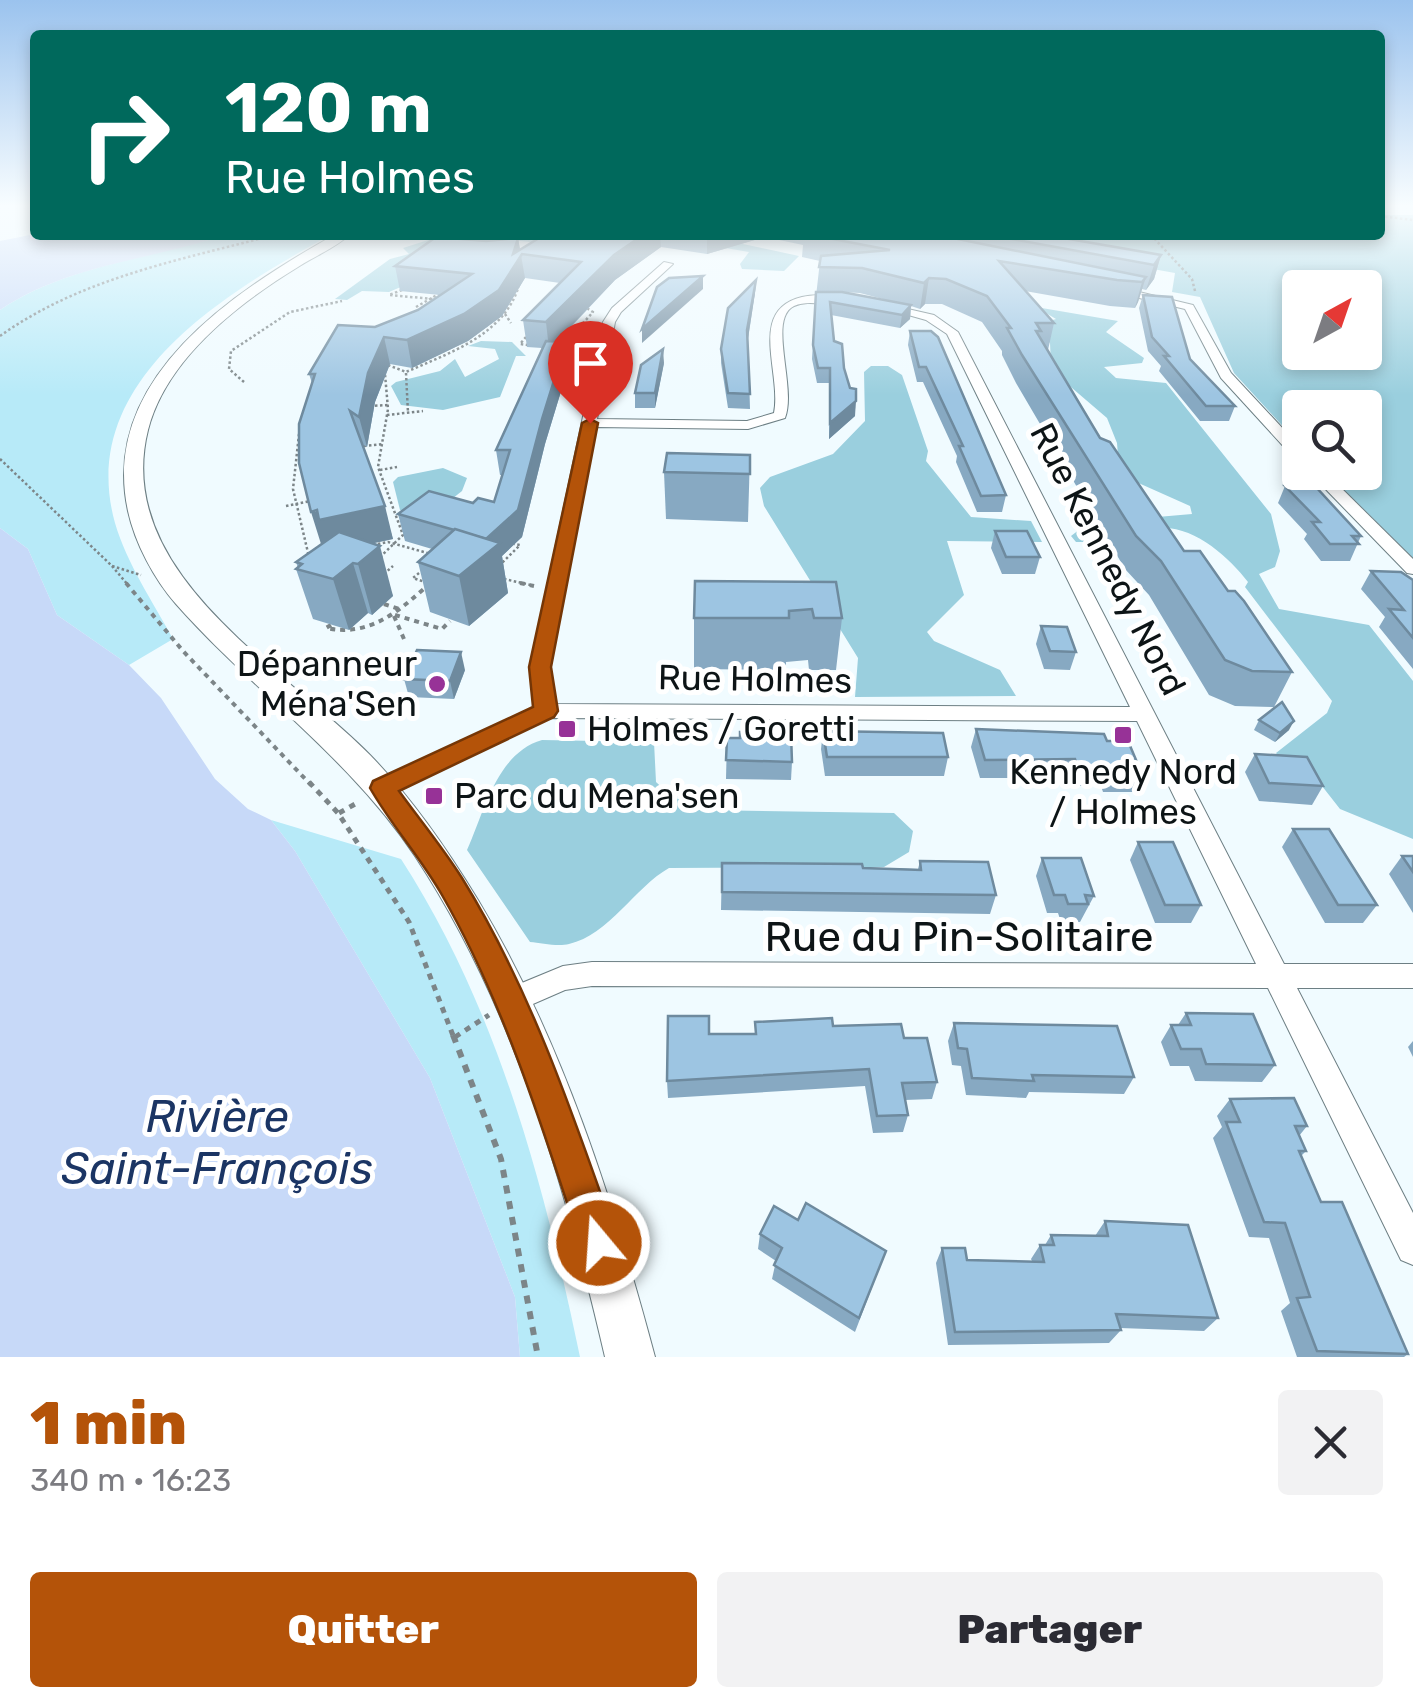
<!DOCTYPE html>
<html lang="fr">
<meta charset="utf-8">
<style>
body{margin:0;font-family:Rubik,sans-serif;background:#f2f2f3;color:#2b2b33;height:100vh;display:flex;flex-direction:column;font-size:38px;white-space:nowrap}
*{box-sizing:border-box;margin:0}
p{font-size:32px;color:#7c7c81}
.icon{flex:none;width:55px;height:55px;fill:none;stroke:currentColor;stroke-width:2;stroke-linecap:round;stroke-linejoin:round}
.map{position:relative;height:1357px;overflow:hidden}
.details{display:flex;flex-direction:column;background:#fff;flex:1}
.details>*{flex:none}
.banner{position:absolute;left:30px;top:30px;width:1355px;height:210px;border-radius:10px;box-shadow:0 5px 15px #0003;background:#00695c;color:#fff;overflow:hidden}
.needle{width:65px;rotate:40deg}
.controls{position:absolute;left:1282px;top:270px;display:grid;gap:20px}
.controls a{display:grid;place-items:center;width:100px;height:100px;border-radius:10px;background:#fff;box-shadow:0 5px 15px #0003;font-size:50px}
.pin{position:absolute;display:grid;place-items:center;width:85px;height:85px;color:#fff;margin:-102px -42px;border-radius:50% 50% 50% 0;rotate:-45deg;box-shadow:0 0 10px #0007}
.pin .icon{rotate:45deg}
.me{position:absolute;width:110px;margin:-55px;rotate:342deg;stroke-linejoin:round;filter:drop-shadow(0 0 8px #0008)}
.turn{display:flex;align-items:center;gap:35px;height:210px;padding:0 30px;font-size:45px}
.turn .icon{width:130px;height:130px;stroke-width:2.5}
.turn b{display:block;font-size:70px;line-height:85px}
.round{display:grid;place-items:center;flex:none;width:105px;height:105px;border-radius:10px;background:#f2f2f3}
.overview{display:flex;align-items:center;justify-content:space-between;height:170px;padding:0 30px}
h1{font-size:60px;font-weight:800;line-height:75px;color:#b45309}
.cta{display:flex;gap:20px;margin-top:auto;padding:20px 30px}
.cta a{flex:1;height:115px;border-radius:10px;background:#b45309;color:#fff;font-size:40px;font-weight:800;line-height:115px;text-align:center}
.cta a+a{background:#f2f2f3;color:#2b2b33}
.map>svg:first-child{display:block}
.green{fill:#b7eaf8}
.forest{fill:#9acfde;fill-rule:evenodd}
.water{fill:#c7d9f8}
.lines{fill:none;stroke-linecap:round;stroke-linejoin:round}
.street-casing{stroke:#6d7f84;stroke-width:2}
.secondary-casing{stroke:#6d7f84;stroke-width:2}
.path-far3{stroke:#7c8588;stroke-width:2.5;stroke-dasharray:2.5 2.5;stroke-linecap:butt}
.path-far2{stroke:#7c8588;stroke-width:4;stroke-dasharray:5 5;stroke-linecap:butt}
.path-far1{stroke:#7c8588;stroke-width:5;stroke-dasharray:6 6;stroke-linecap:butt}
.path{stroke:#7c8588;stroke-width:6;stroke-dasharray:8 8;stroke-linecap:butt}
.street{fill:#fff;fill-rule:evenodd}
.secondary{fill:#fff;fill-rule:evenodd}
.wall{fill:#87a9c2;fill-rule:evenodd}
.shaded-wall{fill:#6e8a9e}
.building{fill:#9dc5e2;stroke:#6e8a9e;stroke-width:2.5}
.route{fill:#b45309;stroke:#753606;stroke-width:2.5}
.poi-dot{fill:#973297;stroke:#fff;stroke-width:4}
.labels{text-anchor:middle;stroke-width:10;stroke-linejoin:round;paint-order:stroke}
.street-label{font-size:35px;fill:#0d1416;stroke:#fff}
.poi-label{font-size:35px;fill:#0d1416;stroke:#fff;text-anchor:start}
.near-street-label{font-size:42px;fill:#0d1416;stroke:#fff}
.near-water-label{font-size:45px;font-style:italic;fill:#1b3564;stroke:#fff}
</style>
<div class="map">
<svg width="1413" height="1357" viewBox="0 0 1413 1357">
<rect width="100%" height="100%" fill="#f0fbff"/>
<g class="green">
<path d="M225,235H330C228,292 75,380 115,523C127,564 153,602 173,639L129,665L57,615L28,549L0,528V310C65,266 151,258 225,235Z"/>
<path d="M271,820L401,859C498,1009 544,1184 580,1357H520L515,1297L430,1078L295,851Z"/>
</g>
<g class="forest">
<path d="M1380,215H1413V558L1327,473L1365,472V408H1300V445L1234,373L1200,297L1172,292L1175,273L963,235H1380ZM1300,288H1365V352H1300Z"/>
<path d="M444,235H555L551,244L511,240L389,292L362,291L347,300L335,299L390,259L409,254L403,248Z"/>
<path d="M701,235L799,256L784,271L742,269L740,264L749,252L690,242Z"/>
<path d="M1036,307L1118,321L1106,332L1144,358L1142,363L1104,367L1116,378L1166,383L1271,514L1280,551L1275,567L1259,574L1279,609L1369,625L1413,681V839L1340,809L1311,772L1282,760L1276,753L1327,713L1332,701L1245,587L1248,582C1228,556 1190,522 1154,529C1121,536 1112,542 1076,542L1071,536L1088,523L1192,514L1190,506L1134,481L1119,468L1117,443L1107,418L1058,376L1051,364L1050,343L1040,334L1046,322L1056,319Z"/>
<path d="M481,341L512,342L526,356H516L500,397L443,410L401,405L391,386L396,382L440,371L455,359L465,377L499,359L495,349L468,346Z"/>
<path d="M871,366H888L902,375L928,451L926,461L971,517L1031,521L1042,542L947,541L964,595L927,632L934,641L1000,670L1016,696L855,697L858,658L764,506L760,488L770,477L833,454L865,421L864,372Z"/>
<path d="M443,468L467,478L462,491L424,521L400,510L393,482L398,477Z"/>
<path d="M542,740L654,742L656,782L670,795L700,810L894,813L913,831L909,852L884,867L669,868C635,887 609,935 569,944C558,947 541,943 530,942L467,850C485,810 497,753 542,740Z"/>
</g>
<g class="water">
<path d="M35,234V235H225C151,260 66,265 0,310V241Z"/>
<path d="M0,528L28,549L57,615L129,665L161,698L215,779L248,809L271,820L295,851L430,1078L515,1297L520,1357H0Z"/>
</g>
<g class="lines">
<g class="street-casing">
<g id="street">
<path d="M664,262L673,264L621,312L615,322L597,419L747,421L774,413C782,373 747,310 802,297C815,294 836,295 847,301C832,309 811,298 794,306C767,319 797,387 785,418L748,429L595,427L550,667L555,704L1130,707L947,334L926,320L880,307L886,304L934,315L958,332L1284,964H1413V988H1297L1413,1213V1265L1401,1260L1268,988L592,986L565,990L510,1014L500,1010L496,1001L500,992L563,966L592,962L1256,964L1137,721L549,718L390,794H374L371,788L374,782L535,708L530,667L603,322L612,308Z"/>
<path d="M1114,286L1193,305L1231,373L1300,447V460L1295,459L1221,378L1185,309L1110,291L1109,289Z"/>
<path d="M1309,472H1325L1413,559V574L1407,573Z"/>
</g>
</g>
<g class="secondary-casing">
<path id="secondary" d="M334,235H349C335,248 315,256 298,267C239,303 166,359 148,430C112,574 285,668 370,755C412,798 447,849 478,900C562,1040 613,1200 655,1357H605C565,1185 514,1006 415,856C349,757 254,692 176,604C154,579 135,543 128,511C99,378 235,291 334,235Z"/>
</g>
<g class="path-far3">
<path d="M1380,216L1413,220"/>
<path d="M1151,235L1192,279L1195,291"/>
<path d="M402,290L389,295L433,299"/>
<path d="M416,307L442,292"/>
<path d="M505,314L511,323"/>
<path d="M576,331L593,312L585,307"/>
<path d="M0,336C81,278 180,260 274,235"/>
<path d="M526,337L520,344L528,345"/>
<path d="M567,353L588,332"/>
<path d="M388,365L406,372C449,353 505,335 519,285"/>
<path d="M406,373L408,413"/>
<path d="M244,382L229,369L231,351L290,312L342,301"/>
<path d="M370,406L388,405"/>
<path d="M387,415L423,411"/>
<path d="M299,434L293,489L309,557"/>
<path d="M364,446L383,444"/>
<path d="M0,459L112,566L141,575"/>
<path d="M380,470L397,467"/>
<path d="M286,506L310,501"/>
<path d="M373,545L388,542L431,554"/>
<path d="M380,557L403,535L378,467L388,409L385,374"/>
<path d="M112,566L128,585"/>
<path d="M499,566L520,545L514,544"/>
<path d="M419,573L413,578L425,582"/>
<path d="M384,574L393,566"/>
<path d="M504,579L531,585"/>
</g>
<g class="path-far2">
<path d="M126,583L183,651L311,785"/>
<path d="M520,583L534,586"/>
<path d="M384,604L399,609"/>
<path d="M395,615L442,629L450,621"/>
<path d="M394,616L404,639"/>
<path d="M331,625L326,628C368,637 397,613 427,586"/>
</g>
<g class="path-far1">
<path d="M309,782L338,813L409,922L454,1038"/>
<path d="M339,813L357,803"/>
<path d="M455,1037L489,1015"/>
</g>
<path class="path" d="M453,1035L501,1159L538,1357"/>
<use href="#street" class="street"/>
<use href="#secondary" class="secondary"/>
</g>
<g class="wall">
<path d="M544,235H1046L1161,255L1154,279L1146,290L1142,289L1138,302L1135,308L1110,306L1025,291L1054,323L1048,350L1100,438L1184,551L1228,591L1292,672L1274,707L1235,706L1209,695L1149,595L1125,569L1016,383L1002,355V351L982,322L942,304H925L920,309L911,306L910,319L900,328L831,315L834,341L844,368L855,416L829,439V383H817L812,359L815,305L820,261L802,257L803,245L765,237L707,254L661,247L615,280L557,342L569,365L545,444L522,537L502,556L508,593L469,626L430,612L418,562L432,549L405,541L398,514L473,503L494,502L502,475H500L496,450L542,348L527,347L523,320L560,283L525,278L502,316L468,341L412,368L390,364L375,402L367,447L362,444L393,539L372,543L393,596L372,615L368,613L349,630L313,619L296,569L298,568L296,562L323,544L312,383L309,374L375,327L418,310L440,295L400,291L395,266L518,238L520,250ZM842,292L860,293L898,303Z"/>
<path d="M756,280L755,293L748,339L750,409L728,408L721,363V349Z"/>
<path d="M1143,295L1190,359L1235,406L1229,421H1200L1159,371L1161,366L1148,351L1139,308Z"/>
<path d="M910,331L1006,495L1002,512H977L956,462L957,456L923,382H917L908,345Z"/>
<path d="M664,363L655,408H635V393Z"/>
<path d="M750,455L748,522L666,519L664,472Z"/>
<path d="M1285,486L1361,536L1350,561H1321L1304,539L1307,534L1278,503Z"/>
<path d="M995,531L1040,557L1035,574H1002L991,548Z"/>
<path d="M1371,571L1413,580V669L1379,627L1385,617L1361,589Z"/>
<path d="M836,582L842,618L836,670H809L808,660L786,662V670L694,669V618Z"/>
<path d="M1041,626L1076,652L1070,670L1044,669L1036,644Z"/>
<path d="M465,670L454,699L409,697L404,679Z"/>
<path d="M1259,720L1289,730L1275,742L1254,730Z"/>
<path d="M976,729L1107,741L1142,774L1135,792H1103L1101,786H1071L1068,778H980L971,747Z"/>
<path d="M823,731L948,757L944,776H825L821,749Z"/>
<path d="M727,738L792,762L791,780L726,779Z"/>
<path d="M1255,754L1323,786L1312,805L1259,801L1245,772Z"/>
<path d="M1293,829L1377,905L1363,923H1325L1282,847Z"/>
<path d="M1138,842L1201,905L1191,923H1155L1130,860Z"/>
<path d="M1402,856H1413V913L1389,874Z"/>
<path d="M1042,858L1094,896L1080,922H1061L1058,913H1047L1036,876Z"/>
<path d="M920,861L996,895L990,914L721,910L722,863L918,869Z"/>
<path d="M1186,1013L1275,1065L1262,1082L1195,1081L1189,1066H1170L1161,1042L1171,1025H1178Z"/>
<path d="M755,1022L833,1026L904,1038L937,1082L932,1099L905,1100L908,1115L903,1132L873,1133L865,1086L668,1098L667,1081L709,1034H755Z"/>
<path d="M954,1023L1134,1077L1124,1094L1029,1092L1026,1098L966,1095L961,1066L952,1065L948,1041Z"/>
<path d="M1413,1041V1057L1408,1047Z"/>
<path d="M1230,1099L1307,1126L1299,1136L1306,1151L1301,1156L1321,1202L1408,1354L1404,1357H1297L1281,1311L1290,1303L1269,1238L1249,1237L1213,1138L1222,1127L1217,1116Z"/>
<path d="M1105,1221L1218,1318L1204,1331L1120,1328L1121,1330L1109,1343L948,1345L936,1263L942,1248L967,1260L1032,1261L1031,1259L1040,1245H1045L1051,1235L1095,1236Z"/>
<path d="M760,1234L886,1251L855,1332L772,1279L776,1261L758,1249Z"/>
</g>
<g class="shaded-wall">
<path d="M643,235H660L661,247L615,280L549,349L546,322L614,255Z"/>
<path d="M707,235H765V237L707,254Z"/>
<path d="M518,238L525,278L502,316L468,341L412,368L407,340L513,254Z"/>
<path d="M1161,255L1154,279L1146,290L1154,265Z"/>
<path d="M703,276V289L642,343V329Z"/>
<path d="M1146,277L1138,302L1135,308L1142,282Z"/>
<path d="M929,278L925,304L920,309L924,283Z"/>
<path d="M756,280L755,293L747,344V330Z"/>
<path d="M911,305L910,319L900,328L902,315Z"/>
<path d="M384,337L390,364L375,402L367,447L359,417L368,373Z"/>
<path d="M566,342L569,365L545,444L522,537L502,556L508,593L469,626L459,576L485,540Z"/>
<path d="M663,349L664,363L655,408V393Z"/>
<path d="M856,401L855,416L829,439L830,423Z"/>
<path d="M385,506L393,539L329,553L321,544L311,512Z"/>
<path d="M380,546L393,596L372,615L358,564Z"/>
<path d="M353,563L368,613L349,630L333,579Z"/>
<path d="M461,652L465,670L454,699L450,681Z"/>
<path d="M1294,721L1289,730L1275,742L1280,733Z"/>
</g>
<g class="building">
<path d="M544,235H643L614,255L546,322L523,320L581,262L522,254L499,290L464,314L407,340L384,337L368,373L359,417L350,411L385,506L319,520L317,510L311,512L299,463V424L315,374H309L338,325L375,327L418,310L472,274L395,266L436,237L486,241L518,238L513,254Z"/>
<path d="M812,235H938L1146,277L1142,282L1117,280L999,261L1054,323H1036L1041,331H1036L1100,438L1110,442L1184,551H1200L1228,591H1235L1244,601L1292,672L1252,671L1225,660L1161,561L1136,536L1022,355L1007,328H1011L987,296L946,279L929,278L924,283L862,268L819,267L821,256L890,250Z"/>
<path d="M990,235H1046L1161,255L1154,265Z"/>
<path d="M703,276L642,329L657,287L669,278Z"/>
<path d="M756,280L747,330L750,394L728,393L721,349L728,308Z"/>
<path d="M816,292H842L911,305L902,315L830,302L834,341L842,344L844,368L850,388L856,389V401L830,423V368H818L813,345Z"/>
<path d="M1143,295L1172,297L1190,359L1235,406H1206L1164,356H1169L1152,337Z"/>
<path d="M910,331H931L938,337L1006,495L981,496L959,446H963L926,367H919Z"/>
<path d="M546,341L566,342L542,419L518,510L486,539L398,514L429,491L473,503L478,498L494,502L510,450H496Z"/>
<path d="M663,349L655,393H635L641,365Z"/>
<path d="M667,453L750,455V474L664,472Z"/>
<path d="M1285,486H1315L1361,536H1352L1359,544H1330L1312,522H1320Z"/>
<path d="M455,529L500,543L459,576L418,562Z"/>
<path d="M995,531H1027L1040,557H1006Z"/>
<path d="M339,532L380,546L358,564L353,563L333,579L296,569L302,564L296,562Z"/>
<path d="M1371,571L1401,572L1413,580V638L1389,609L1404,610Z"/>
<path d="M695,581L836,582L842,618H814L812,609L789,611V618H694Z"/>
<path d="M1041,626L1067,627L1076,652L1050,651Z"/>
<path d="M417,650L461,652L450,681L404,679Z"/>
<path d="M1282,702L1294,721L1280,733L1259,720Z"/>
<path d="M976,729L1104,734L1107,741H1128L1142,774L1111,773L1108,768H1078L1075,759L985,760Z"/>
<path d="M823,731L943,733L948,757H827Z"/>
<path d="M740,732L791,734L792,762L726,760L727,738H740Z"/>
<path d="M1255,754L1307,757L1323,786L1269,783Z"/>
<path d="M1293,829H1329L1377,905H1338Z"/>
<path d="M1138,842H1173L1201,905H1165Z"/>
<path d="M1402,856H1413V872Z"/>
<path d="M1042,858H1081L1094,896L1085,895L1088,904H1068L1065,895H1054Z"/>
<path d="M920,861L988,862L996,895L722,892V863L862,864L863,868L921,870Z"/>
<path d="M1186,1013L1253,1014L1275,1065L1206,1064L1201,1049H1181L1171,1025H1191Z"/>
<path d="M668,1016H709V1034H756L755,1022L832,1018L833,1026L901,1024L904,1038H927L937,1082L902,1083L908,1115L877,1116L869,1069L667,1081Z"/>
<path d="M954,1023L1117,1026L1134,1077L1032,1075L1034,1081L972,1078L967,1049L958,1048Z"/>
<path d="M1294,1098L1307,1126H1295L1306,1151H1299L1321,1202H1342L1408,1354L1317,1351L1297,1298L1310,1297L1285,1223L1264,1222L1226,1122H1240L1230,1099Z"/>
<path d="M806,1203L886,1251L859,1318L774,1265L782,1248L760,1234L774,1206L798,1220Z"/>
<path d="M1105,1221L1188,1225L1218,1318L1116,1314L1121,1330L955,1332L942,1248H965L967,1260L1044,1262L1040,1245H1054L1051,1235L1108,1236Z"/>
</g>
<linearGradient id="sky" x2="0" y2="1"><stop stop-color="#9bc3ee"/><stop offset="0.52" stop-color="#f8fdff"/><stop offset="1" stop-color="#f8fdff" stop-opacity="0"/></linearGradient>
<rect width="1413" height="395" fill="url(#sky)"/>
<path class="route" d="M590,419L598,423L551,667L558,711L554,717L399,791C420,820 443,848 462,878C531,989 575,1120 618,1243L612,1257L599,1262L586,1257L580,1243C542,1126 504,1003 442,895C421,858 391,825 370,788L373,781L533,707L529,667L582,423Z"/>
<g class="poi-dot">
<circle cx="437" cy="684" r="10"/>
<rect x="557" y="719" width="20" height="20" rx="5"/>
<rect x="1113" y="725" width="20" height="20" rx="5"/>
<rect x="424" y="786" width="20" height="20" rx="5"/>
</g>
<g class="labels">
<g class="street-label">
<text transform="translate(1108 559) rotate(63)" y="12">Rue Kennedy Nord</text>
<text transform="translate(755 679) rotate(1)" y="12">Rue Holmes</text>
</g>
<g class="poi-label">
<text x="417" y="676" text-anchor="end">Dépanneur<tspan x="417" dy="40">Ména'Sen</tspan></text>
<text x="587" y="741">Holmes / Goretti</text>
<text x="1123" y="784" text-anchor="middle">Kennedy Nord<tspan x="1123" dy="40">/ Holmes</tspan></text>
<text x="454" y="808">Parc du Mena'sen</text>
</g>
<g class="near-street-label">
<text x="959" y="951">Rue du Pin-Solitaire</text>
</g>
<g class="near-water-label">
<text x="217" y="1132">Rivière<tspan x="217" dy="52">Saint-François</tspan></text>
</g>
</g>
</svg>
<div class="controls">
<a><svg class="needle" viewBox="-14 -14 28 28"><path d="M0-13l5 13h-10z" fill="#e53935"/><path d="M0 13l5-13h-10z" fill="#7c7c81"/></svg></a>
<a><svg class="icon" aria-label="search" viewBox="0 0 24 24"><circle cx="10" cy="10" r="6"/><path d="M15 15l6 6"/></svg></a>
</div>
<div class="pin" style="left:590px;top:423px;background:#d93025"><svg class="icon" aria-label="arrive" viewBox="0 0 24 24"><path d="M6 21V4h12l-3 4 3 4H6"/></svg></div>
<svg class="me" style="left:599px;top:1243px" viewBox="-20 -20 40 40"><circle r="17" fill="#b45309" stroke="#fff" stroke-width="3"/><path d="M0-11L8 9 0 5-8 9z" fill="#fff"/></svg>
<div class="banner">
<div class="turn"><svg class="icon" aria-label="right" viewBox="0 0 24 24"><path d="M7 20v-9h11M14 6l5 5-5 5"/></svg><div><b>120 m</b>Rue Holmes</div></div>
</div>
</div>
<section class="details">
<div class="overview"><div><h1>1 min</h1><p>340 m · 16:23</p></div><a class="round"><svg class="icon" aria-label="close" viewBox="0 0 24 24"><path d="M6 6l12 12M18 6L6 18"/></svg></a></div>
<div class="cta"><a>Quitter</a><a>Partager</a></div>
</section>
